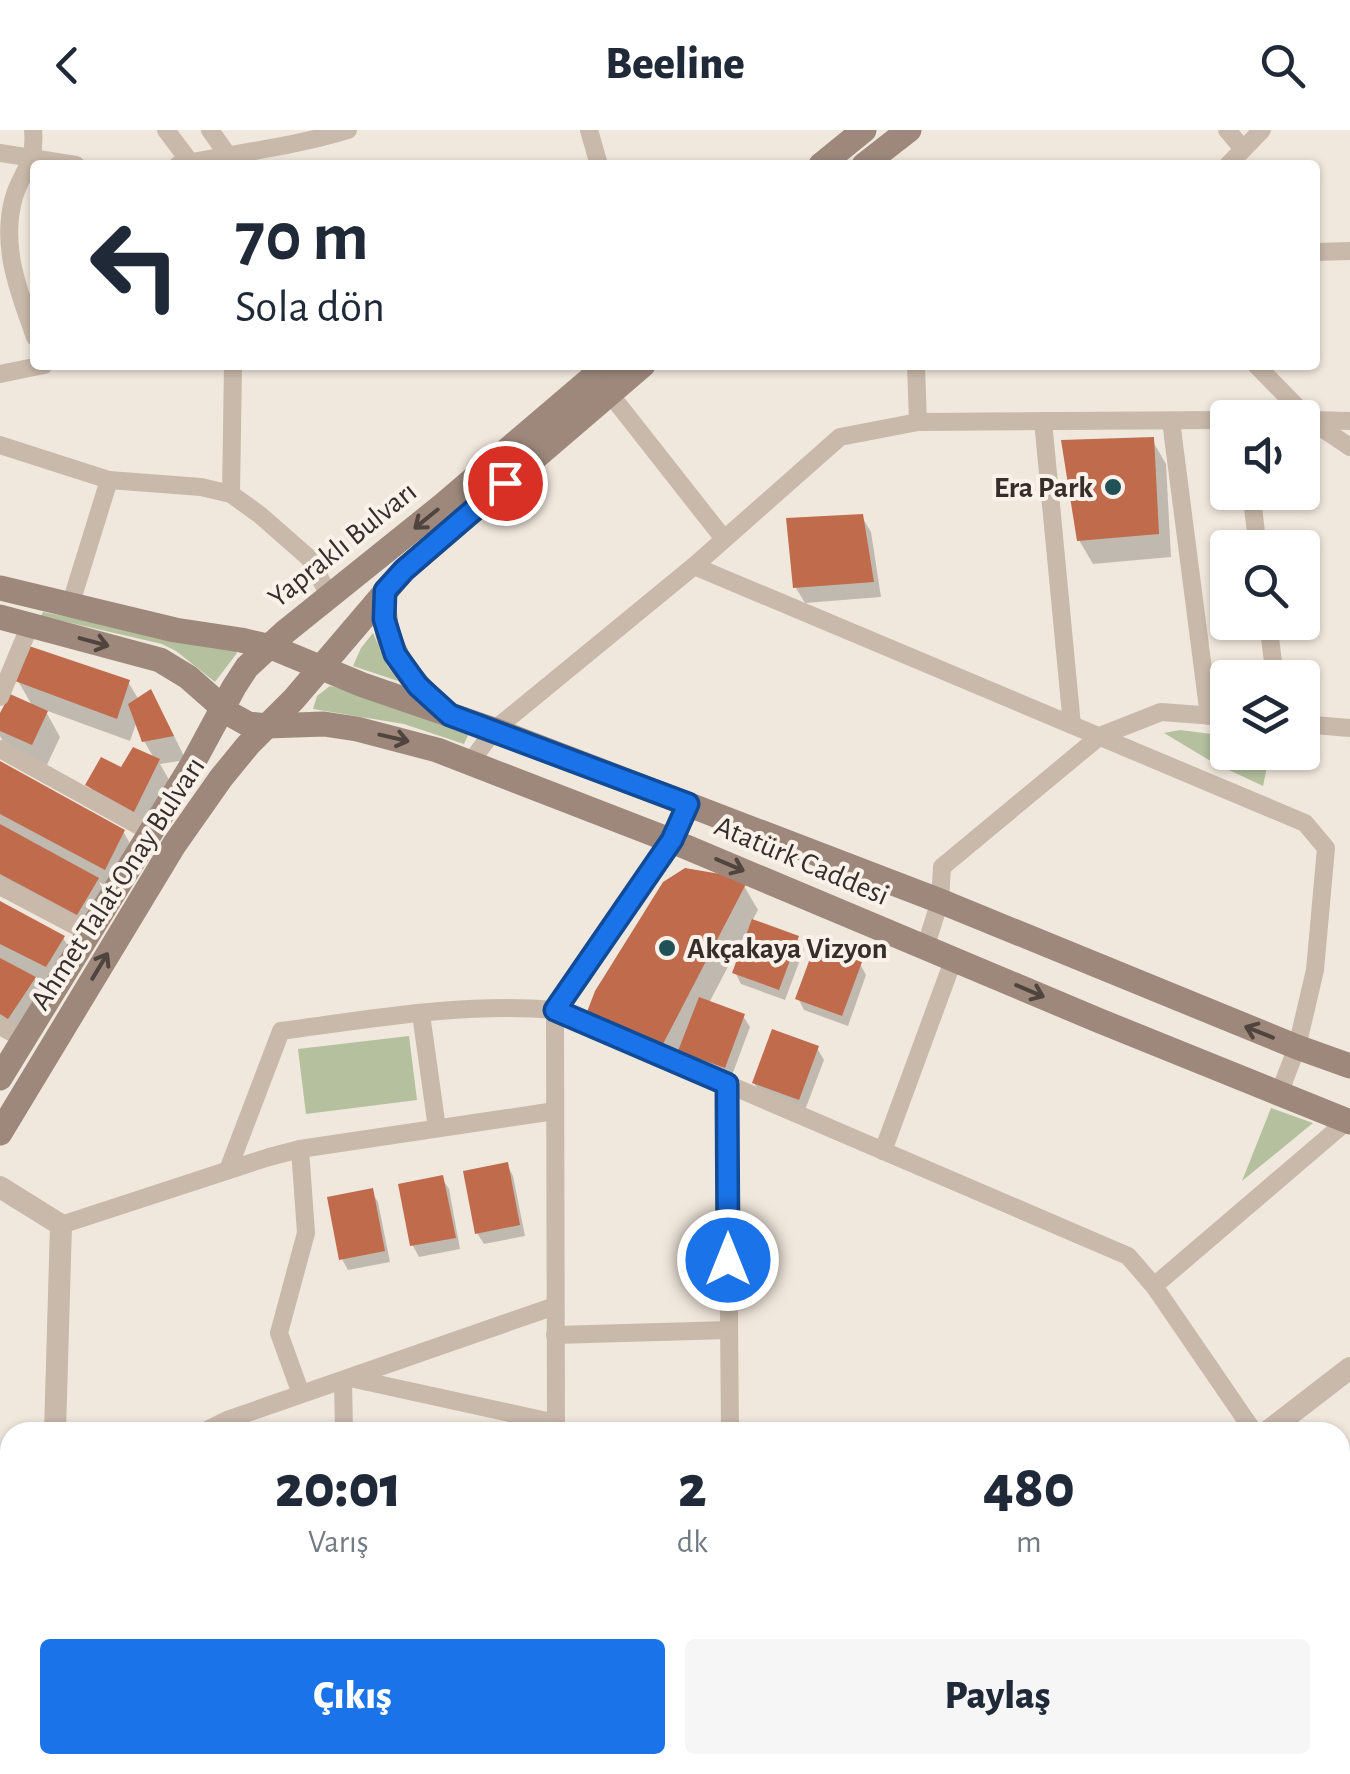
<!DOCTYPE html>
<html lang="tr">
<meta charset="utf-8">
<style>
body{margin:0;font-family:"Alegreya Sans",sans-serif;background:#f6f6f7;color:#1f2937;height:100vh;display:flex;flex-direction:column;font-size:38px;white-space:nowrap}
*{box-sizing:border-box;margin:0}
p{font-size:32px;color:#747a83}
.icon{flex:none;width:55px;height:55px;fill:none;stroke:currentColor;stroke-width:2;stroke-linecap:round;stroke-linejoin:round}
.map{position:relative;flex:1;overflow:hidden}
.side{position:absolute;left:0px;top:1292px;width:1350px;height:352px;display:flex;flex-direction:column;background:#fff;border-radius:30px 30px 0 0;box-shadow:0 2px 8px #0004}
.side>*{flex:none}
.guide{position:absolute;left:30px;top:30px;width:1290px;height:210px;border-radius:10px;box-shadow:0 2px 8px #0004;background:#fff;color:#1f2937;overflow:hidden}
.controls{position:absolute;left:1210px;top:270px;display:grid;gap:20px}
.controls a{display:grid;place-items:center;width:110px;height:110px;border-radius:10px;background:#fff;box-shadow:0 2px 8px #0004;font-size:50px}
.pin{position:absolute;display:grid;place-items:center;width:85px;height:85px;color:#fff;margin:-42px;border:5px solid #fff;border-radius:50%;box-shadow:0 2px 10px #0007}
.me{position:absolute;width:110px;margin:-55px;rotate:0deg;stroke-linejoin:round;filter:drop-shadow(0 0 8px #0008)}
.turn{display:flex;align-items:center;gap:35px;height:210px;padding:0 40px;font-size:45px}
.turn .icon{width:130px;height:130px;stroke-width:2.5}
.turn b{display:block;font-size:70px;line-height:85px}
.eta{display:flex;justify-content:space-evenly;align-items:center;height:170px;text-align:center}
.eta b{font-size:60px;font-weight:800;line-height:70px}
.button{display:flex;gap:20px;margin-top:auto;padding:20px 40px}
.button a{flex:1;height:115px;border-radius:10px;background:#1a73e8;color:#fff;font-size:40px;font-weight:800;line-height:115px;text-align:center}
.button a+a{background:#f6f6f7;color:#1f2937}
header{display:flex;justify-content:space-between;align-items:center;height:130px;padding:0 40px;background:#fff;font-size:45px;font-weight:800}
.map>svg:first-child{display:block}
.green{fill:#b4c09e}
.shadow{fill:#0003}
.building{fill:#c06b4c}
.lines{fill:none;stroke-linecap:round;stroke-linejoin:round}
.minor{stroke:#c9b9aa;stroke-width:18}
.tertiary{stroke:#c9b9aa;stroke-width:22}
.secondary{stroke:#9d887b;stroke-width:25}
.oneway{stroke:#50443e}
.route-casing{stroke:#114b97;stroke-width:25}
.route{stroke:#1a73e8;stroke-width:18}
.poi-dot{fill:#205156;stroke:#f9f2ea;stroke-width:4}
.labels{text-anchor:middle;stroke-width:8;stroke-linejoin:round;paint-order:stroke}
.poi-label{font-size:30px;font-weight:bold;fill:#372e29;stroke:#f9f2ea;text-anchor:end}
.street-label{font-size:30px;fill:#372e29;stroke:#f9f2ea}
</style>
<header><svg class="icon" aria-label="back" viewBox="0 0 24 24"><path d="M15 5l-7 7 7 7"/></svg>Beeline<svg class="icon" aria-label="search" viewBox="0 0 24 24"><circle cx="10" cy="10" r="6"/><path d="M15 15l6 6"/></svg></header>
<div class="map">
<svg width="1350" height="1644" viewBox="0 0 1350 1644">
<rect width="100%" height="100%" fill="#f1e8dd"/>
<g class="green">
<path d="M43,482L236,520L237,523L215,552L176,521L162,514L41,486Z"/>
<path d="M373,503L387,535L398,551L353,536L361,518Z"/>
<path d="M330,556L353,561L468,605L464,614L404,594L313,579L317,566Z"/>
<path d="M1180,600L1227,606L1228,622L1270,623L1263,656L1214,633L1164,603Z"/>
<path d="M409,906L417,970L306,984L298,919Z"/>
<path d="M1271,978L1313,993L1242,1051Z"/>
</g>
<g class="shadow">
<path d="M1152,310L1166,334L1171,427L1093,434L1079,410Z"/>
<path d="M862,387L871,402L881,467L805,473L796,458Z"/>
<path d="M18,551L128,552L139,570L164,586L186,630L160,634L172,655L148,704L102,679L88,655L122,640L155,630L144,611L137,591L130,611L45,580L60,607L46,637L9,622L0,606V589L33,577Z"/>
<path d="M0,634L123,701L137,726L119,763L99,752L111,774L90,807L0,759Z"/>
<path d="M744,756L758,780L752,791L797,808L804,819L785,870L741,854L735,842L748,806L745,804L709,873L743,886L750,897L731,948L688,932L683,924L676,936L604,905L590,881Z"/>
<path d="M0,774L63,808L77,831L60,859L32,845L48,873L22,911L0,899Z"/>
<path d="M860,834L866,845L848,896L804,880L798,868Z"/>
<path d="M817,918L824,930L805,980L761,964L754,953Z"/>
<path d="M507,1035L513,1046L525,1106L484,1114L477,1103Z"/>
<path d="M442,1048L449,1059L460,1119L419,1127L413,1116L401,1056Z"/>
<path d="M371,1061L378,1072L390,1132L348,1140L342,1129Z"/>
<path d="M0,1533H4L10,1543V1607L2,1606L10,1620L13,1644H0Z"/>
<path d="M131,1635H181L179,1644H137Z"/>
<path d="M197,1635H264L262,1644H195Z"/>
<path d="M605,1635H666L665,1644H616Z"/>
</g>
<g class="building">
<path d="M1154,307L1159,404L1077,411L1061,310Z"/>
<path d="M863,384L874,452L793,458L786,388Z"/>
<path d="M29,516L130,550L117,589L15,551Z"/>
<path d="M151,559L174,606L142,612L128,574Z"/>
<path d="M10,564L48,581L32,615L0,601V583Z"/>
<path d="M133,617L160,629L134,682L85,655L101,627L121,637Z"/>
<path d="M0,631L125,700L105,740L0,684Z"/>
<path d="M0,694L99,748L77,785L0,744Z"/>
<path d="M685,738L720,744L746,754L663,914L587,882L595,861L663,752Z"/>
<path d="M0,771L65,806L46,837L0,814Z"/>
<path d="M752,789L799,806L779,860L732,843Z"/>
<path d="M815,815L862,832L842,886L795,869Z"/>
<path d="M0,828L36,847L8,889L0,884Z"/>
<path d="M699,867L745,884L725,938L678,921Z"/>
<path d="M772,899L819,916L799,970L752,953Z"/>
<path d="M508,1032L520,1095L475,1104L463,1041Z"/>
<path d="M443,1045L456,1108L410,1116L398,1054Z"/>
<path d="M373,1058L385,1121L339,1130L327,1067Z"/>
<path d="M0,1530L6,1531L3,1579H0Z"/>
<path d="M70,1635H121L120,1644H69Z"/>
<path d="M195,1635H246L244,1644H193Z"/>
<path d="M268,1635H321L319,1644H266Z"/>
<path d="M362,1635H370L399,1644H360Z"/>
</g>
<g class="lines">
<g class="minor">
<path d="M33,0C36,34 23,39 14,67C0,116 19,162 35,207"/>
<path d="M166,0L190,32"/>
<path d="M210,0L227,24"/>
<path d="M589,0L599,35"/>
<path d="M1227,0L1243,19"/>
<path d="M0,23L76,35"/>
<path d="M178,35C234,23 293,17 348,0"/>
<path d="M1228,35L1262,0"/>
<path d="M1315,122L1350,121"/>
<path d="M916,235L918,292"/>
<path d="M1256,235L1310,290L1350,317"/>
<path d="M0,244L44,235"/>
<path d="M610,264L724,409"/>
<path d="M1313,290L1350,291"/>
<path d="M1043,291L1072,595"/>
<path d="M1171,291L1209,586"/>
<path d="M0,315L109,350L201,357L231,364L260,385L309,428L330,467"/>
<path d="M1251,362L1258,418"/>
<path d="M231,364L233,235"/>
<path d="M694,436L1305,693L1326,718L1315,840L1297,917L1279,964"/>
<path d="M70,476L109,350"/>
<path d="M1268,492L1275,548"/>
<path d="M0,567L30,495"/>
<path d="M1302,594L1350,598"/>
<path d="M0,619L150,702"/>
<path d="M470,633L494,600L694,436L840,307L918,292L1228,290"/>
<path d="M0,756L89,803"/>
<path d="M926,815L940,771L942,737L1100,606L1161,582L1228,587"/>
<path d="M421,884L437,998"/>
<path d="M0,896L24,909"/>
<path d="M727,954L730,1302"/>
<path d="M300,1019L306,1103L279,1203L301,1264"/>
<path d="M883,1021L954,828"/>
<path d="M228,1040L281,901C371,889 464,872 555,880L1128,1126L1154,1156L1254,1302"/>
<path d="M61,1095L269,1027L300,1019L555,981"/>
<path d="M1154,1156L1347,991"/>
<path d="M555,1205L729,1200"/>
<path d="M350,1248L556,1293"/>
<path d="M343,1250L344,1302"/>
<path d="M203,1302L227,1290L555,1176"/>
<path d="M556,1302L555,880L672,711L688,674"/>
<path d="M1340,1419L1350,1433"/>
<path d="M1249,1635V1644"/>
<path d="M176,1644L178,1635"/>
<path d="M329,1644L331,1635"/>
<path d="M722,1644L723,1635"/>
<path d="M1145,1644L1152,1635"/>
</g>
<g class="tertiary">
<path d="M0,1057L61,1095L55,1302"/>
<path d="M1267,1302L1350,1238"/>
<path d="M0,1507L10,1510"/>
<path d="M514,1635L567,1644"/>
<path d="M37,1644L38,1635"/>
<path d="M979,1644L981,1635"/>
</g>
<g class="secondary">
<path d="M821,35L864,0"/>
<path d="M864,35L909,0"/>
<path d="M0,458L175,500L241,510L271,517L363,555L494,600L940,771L1297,917L1350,936"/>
<path d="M385,461C379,511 405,547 442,578"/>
<path d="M0,487L160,530L188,547L230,584L248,594L267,596L324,594L357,599L437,620L672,711L1100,891L1350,992"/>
<path d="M0,948L192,635L234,557L247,537L285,502L443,375L607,235"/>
<path d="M0,1003L174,715L221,648L248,615L294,569L404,440L643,235"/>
</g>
</g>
<defs><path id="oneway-shaft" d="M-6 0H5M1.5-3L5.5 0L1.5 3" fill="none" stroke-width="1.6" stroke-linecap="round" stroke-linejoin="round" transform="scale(2.5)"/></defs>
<g class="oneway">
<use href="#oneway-shaft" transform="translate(426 389) rotate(141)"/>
<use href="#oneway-shaft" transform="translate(94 512) rotate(15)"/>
<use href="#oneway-shaft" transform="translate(394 608) rotate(13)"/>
<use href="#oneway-shaft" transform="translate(730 735) rotate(23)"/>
<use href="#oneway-shaft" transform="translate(100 836) rotate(-59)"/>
<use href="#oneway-shaft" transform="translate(1030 861) rotate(23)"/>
<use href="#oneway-shaft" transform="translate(1259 902) rotate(-158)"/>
</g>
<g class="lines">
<g class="route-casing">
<path id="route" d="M505,353L404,440L385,461L384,489L395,524L418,556L450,585L688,674L672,710L555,880L727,954L728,1130"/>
</g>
<use href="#route" class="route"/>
</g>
<g class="poi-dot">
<circle cx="1113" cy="357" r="10"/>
<circle cx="667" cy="818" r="10"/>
</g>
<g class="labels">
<g class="poi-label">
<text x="1093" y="367">Era Park</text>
<text x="687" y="828" text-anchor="start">Akçakaya Vizyon</text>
</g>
<g class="street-label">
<text transform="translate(342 414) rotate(-39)" y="10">Yapraklı Bulvarı</text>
<text transform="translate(802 730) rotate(23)" y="10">Atatürk Caddesi</text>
<text transform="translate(117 753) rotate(-57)" y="10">Ahmet Talat Onay Bulvarı</text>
</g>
</g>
</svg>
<div class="controls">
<a><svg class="icon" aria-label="sound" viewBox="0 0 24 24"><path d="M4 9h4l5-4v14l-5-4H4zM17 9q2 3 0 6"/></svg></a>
<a><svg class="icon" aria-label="search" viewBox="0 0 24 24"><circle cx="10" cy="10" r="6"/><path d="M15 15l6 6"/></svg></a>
<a><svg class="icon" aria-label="layers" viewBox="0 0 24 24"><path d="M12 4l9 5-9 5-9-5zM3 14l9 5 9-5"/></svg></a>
</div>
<div class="pin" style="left:505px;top:353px;background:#d93025"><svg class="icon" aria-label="arrive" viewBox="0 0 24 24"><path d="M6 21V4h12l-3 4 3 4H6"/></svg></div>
<svg class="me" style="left:728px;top:1130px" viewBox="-20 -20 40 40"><circle r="17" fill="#1a73e8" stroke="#fff" stroke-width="3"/><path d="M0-11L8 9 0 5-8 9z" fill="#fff"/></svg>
<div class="guide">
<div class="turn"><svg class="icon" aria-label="left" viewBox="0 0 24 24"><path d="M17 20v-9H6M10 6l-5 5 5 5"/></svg><div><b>70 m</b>Sola dön</div></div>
</div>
<section class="side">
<div class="eta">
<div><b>20:01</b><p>Varış</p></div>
<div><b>2</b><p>dk</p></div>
<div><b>480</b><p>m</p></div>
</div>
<div class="button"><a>Çıkış</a><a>Paylaş</a></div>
</section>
</div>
